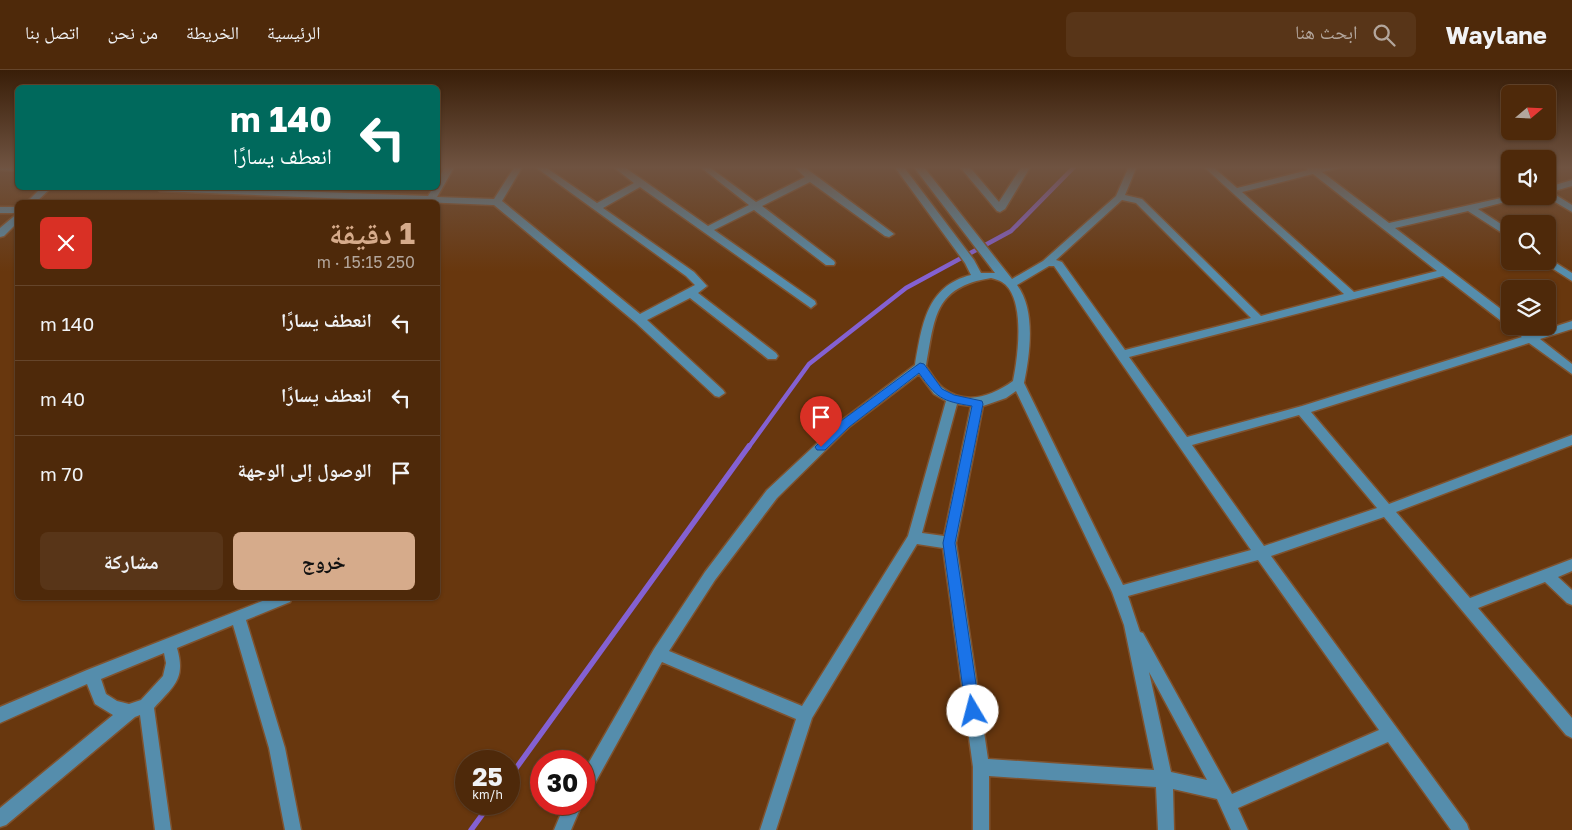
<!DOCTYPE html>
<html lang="ar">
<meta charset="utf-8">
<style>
body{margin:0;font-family:"Golos Text","Noto Naskh Arabic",sans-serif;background:#583518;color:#f1f3f6;direction:rtl;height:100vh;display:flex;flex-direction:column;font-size:19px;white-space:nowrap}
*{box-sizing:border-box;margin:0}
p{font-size:16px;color:#b3a69c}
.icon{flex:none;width:28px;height:28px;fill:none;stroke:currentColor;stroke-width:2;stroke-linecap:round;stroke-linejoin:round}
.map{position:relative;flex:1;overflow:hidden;direction:ltr}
.drawer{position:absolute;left:15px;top:130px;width:425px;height:400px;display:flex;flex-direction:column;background:#4e290a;border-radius:8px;box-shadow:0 1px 4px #0004,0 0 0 1px #65452b;direction:rtl}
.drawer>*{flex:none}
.banner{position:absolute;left:15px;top:15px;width:425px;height:105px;border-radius:8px;box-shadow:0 1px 4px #0004,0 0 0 1px #65452b;direction:rtl;background:#00695c;color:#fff;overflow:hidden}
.needle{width:32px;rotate:71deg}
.fabs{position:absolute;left:1501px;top:15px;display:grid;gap:10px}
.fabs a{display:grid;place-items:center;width:55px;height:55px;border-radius:8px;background:#4e290a;box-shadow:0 1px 4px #0004,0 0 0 1px #65452b;font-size:25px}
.speed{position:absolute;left:455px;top:680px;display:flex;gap:10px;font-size:25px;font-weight:700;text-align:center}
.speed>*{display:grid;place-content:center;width:65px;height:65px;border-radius:50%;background:#4e290a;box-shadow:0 1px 4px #0004,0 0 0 1px #65452b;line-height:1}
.speed small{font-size:12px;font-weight:400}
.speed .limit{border:8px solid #d22;background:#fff;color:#111}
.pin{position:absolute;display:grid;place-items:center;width:42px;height:42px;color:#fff;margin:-51px -21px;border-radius:50% 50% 50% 0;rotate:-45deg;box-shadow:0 0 5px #0007}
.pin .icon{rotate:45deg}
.me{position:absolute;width:55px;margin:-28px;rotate:352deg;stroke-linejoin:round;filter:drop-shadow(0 0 4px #0008)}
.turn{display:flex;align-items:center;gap:18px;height:105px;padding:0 25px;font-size:22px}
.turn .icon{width:65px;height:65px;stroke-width:2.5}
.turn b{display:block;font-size:35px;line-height:42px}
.round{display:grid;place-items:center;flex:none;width:52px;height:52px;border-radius:8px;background:#583518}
.summary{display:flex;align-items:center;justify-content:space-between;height:85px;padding:0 25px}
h1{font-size:30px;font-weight:700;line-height:38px;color:#d6ab8b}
.button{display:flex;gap:10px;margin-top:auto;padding:10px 25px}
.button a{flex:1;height:58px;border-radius:8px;background:#d6ab8b;color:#111;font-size:20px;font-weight:700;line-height:58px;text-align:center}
.button a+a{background:#583518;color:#f1f3f6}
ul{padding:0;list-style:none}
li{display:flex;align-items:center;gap:15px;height:75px;padding:0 25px;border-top:1px solid #65452b}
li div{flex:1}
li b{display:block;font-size:19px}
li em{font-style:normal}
header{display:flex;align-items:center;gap:30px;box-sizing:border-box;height:70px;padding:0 25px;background:#4e290a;border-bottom:1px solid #65452b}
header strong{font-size:24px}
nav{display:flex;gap:28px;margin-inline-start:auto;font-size:18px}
.search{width:350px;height:45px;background:#583518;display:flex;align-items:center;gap:12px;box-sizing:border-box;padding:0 18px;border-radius:8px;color:#b3a69c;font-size:19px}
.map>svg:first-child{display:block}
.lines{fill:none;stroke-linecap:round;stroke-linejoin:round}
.stream-far1{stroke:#8461d2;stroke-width:4.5}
.stream{stroke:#8461d2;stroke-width:5.5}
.minor-casing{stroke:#7f522e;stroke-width:3}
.minor{fill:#558dac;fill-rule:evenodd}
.route{fill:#1a73e8;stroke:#114b97}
</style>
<header>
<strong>Waylane</strong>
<div class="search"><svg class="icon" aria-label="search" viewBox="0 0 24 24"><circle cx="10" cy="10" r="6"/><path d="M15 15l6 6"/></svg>ابحث هنا</div>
<nav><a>الرئيسية</a><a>الخريطة</a><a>من نحن</a><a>اتصل بنا</a></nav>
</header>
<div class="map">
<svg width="1572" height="760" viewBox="0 0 1572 760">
<rect width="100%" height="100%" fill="#68370e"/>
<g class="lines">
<path class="stream-far1" d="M748,378L809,294L906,218L1011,161L1075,96"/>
<g class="stream">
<path d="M509,708L749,376"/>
<path d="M471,760L490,734"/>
</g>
<g class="minor-casing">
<g id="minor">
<path d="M0,96H18V101L0,100Z"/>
<path d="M445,96H455L437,127L494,129L515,96H523L502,131L640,244L695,215L686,206L534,96H544L597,133L634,113L612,96H623L708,156L749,135L699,96H708L756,132L805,107L793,96H803L894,164L889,167L885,166L810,112L762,136L834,191L835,193L834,195H826L754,140L714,160L815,231L816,234L811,238L640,117L603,138L694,202L707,216L698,223L776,283L778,286L776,289H768L690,228L647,250L723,320L725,323L719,327L715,326L635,252L494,135L160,121L155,118H216L428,126L433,118H438V110Z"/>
<path d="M894,96H903L974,190L981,203H995L913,96H923L1012,209L1043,191L1116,126L1129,96H1137L1125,125L1142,129L1261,246L1344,224L1203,96H1212L1237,118L1308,100L1304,96H1313L1316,98L1340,96L1339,98L1322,102L1389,153L1510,126H1528L1478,139L1510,160V168L1468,141L1395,158L1510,246V256H1523L1532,264L1572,251V259L1540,269L1572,294V304L1529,273L1311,342L1389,434L1572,365V375L1396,442L1470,528L1572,489V501L1558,507L1572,520V535L1567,533L1545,512L1478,538L1572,648V668L1566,665L1384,447L1271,486L1467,754L1469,760H1451L1388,672L1238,738L1248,760H1231L1217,729L1173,719L1174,760H1158L1156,717L989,706V760H973V697L943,478L917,474L812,648L776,760H760L796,649L662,592L590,722L584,724V701L654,579L705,502L767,420L841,351L915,295C922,256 926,216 971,205L965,193ZM1313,104L1437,201L1354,222L1242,122ZM1122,130L1136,133L1251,248L1125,280L1062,192L1056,190ZM1049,196H1054L1251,480L1123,515L1024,313C1030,284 1036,240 1017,215ZM1443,206L1522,267L1302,336L1187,367L1129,287ZM991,208C995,209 999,210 1002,212C1026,227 1018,287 1013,311C992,326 966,336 943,318C936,313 931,303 926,296C935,247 934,217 991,208ZM919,304L934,324L946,331L908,466L802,636L669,581L715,510L777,428L849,357ZM1016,321L1112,522L1124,555L1154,700L988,689L956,473L983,336L1006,328ZM957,334L971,336L944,466L922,463ZM1299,345L1377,438L1264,476L1192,375ZM1258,490L1379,660L1232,724L1143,563L1140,562L1128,526ZM1149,602L1207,710L1171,702Z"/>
<path d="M959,96H969L999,132L1022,96H1031L1005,139L1000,142L997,141Z"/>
<path d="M1499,96H1510V103Z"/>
<path d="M1572,110V116L1551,122L1572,135V142L1545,126H1548V117Z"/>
<path d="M41,118H51L36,132H27Z"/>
<rect x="0" y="137" width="18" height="6"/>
<path d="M18,143V152L4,166L0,167V158Z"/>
<path d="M1548,188L1572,203V211L1544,193L1543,191H1548Z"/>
<path d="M270,528H292L290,532L246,550L285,678L301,760H285L269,678L233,555L177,578C186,609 174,616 154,638L171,760H155L140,645L135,647L6,755L0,757V738L113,645L95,634L87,614L0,653V637L87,600ZM164,583L166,593L163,606L141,630L129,634L117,631L106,624L101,609Z"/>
<path d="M565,734H582L571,760H554Z"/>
</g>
</g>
<use href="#minor" class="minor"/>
</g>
<linearGradient id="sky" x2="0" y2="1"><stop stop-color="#391e08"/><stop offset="0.48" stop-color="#6f5341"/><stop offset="1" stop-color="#6f5341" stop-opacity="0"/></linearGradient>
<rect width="1572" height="202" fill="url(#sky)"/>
<path class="route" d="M920,293L924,294L942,319L954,325L982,331L983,334L955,473L980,641L978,646L973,648L968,646L966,641L943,473L972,336C941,331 937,328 919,303L849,357L825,380H817L815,377L841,351Z"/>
</svg>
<div class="fabs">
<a><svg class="needle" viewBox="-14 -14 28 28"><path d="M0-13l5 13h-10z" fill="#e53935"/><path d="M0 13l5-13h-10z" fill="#b3a69c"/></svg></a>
<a><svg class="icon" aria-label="sound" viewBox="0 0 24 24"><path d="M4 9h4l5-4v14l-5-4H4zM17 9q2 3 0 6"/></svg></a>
<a><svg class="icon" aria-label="search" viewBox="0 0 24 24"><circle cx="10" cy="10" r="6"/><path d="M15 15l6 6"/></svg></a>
<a><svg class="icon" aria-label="layers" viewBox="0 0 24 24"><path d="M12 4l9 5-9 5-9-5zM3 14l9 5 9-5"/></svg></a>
</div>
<div class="speed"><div>25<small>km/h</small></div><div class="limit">30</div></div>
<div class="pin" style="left:821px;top:377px;background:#d93025"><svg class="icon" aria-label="arrive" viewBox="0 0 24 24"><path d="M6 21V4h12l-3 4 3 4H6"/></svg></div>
<svg class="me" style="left:973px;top:641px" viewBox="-20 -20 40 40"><circle r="19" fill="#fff"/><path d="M0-13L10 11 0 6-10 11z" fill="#1a73e8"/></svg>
<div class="banner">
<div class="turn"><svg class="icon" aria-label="left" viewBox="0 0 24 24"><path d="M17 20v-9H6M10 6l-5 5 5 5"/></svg><div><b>140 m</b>انعطف يسارًا</div></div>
</div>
<section class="drawer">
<div class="summary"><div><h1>1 دقيقة</h1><p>250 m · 15:15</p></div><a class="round" style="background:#d93025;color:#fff"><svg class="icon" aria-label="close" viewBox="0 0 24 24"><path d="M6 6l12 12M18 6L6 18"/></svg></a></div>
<ul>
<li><svg class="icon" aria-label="left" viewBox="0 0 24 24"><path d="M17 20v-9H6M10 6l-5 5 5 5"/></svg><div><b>انعطف يسارًا</b></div><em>140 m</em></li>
<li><svg class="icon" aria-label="left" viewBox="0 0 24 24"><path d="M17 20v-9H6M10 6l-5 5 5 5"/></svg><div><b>انعطف يسارًا</b></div><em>40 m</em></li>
<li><svg class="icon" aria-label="arrive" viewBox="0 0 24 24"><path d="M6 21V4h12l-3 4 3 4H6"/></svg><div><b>الوصول إلى الوجهة</b></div><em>70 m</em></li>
</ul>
<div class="button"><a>خروج</a><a>مشاركة</a></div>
</section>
</div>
